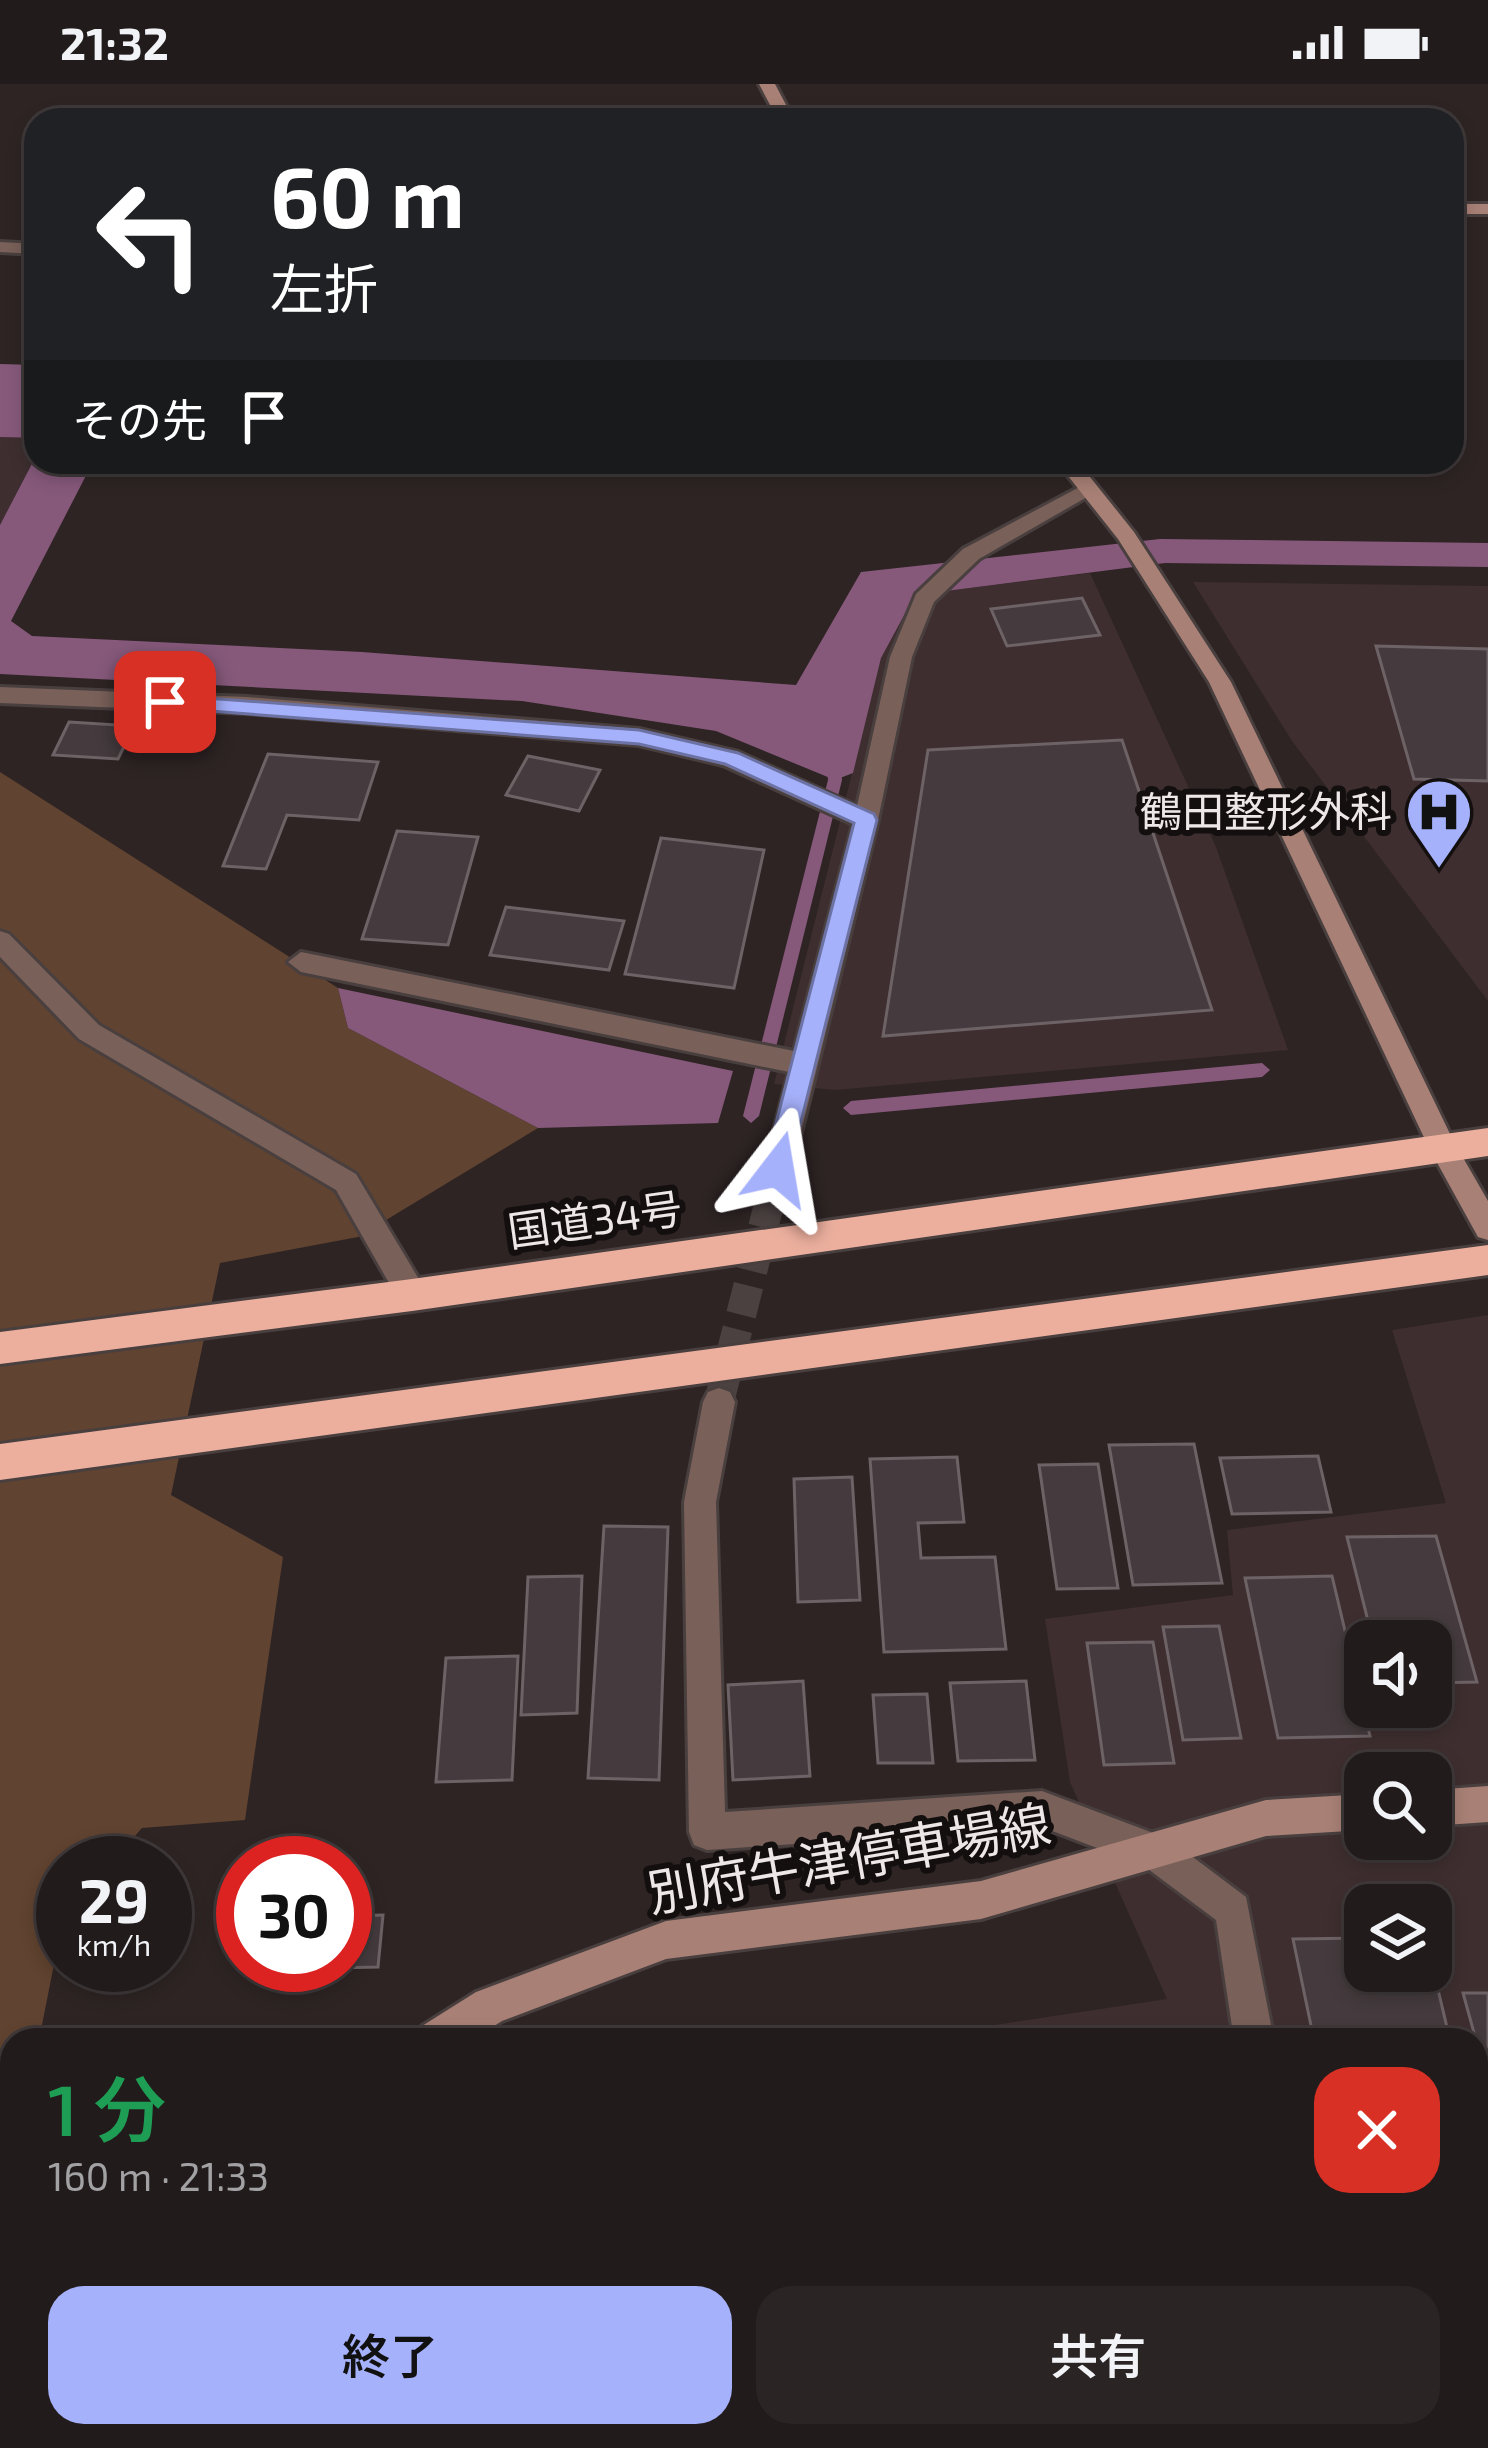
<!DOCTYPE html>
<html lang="ja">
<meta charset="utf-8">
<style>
body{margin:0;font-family:"Exo 2","Noto Sans JP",sans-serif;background:#2a2424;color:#f1f3f6;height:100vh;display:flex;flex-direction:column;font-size:45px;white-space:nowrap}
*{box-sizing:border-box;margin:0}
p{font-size:39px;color:#a2a1a3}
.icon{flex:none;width:66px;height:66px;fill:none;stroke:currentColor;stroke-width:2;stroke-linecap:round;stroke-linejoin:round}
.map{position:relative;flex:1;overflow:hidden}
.drawer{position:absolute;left:0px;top:1944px;width:1488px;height:420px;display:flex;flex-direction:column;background:#221b1b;border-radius:36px 36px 0 0;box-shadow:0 6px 18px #0003,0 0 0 3px #3f393a}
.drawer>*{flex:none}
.banner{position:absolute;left:24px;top:24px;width:1440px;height:366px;border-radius:36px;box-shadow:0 6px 18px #0003,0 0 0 3px #3f393a;background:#202124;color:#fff;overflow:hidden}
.controls{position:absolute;left:1344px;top:1536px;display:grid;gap:24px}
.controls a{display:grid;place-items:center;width:108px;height:108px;border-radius:24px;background:#221b1b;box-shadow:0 6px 18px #0003,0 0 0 3px #3f393a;font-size:60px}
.speed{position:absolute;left:36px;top:1752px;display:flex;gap:24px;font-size:60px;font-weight:700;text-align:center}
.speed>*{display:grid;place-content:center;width:156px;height:156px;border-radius:50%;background:#221b1b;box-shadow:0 6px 18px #0003,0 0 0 3px #3f393a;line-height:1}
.speed small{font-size:30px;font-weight:400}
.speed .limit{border:18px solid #d22;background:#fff;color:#111}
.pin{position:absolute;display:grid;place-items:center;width:102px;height:102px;color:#fff;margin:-51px;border-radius:24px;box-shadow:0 6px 18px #0006}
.me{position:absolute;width:132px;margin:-66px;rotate:14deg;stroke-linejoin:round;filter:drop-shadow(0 0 9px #0008)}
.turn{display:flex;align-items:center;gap:42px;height:252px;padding:0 48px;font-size:54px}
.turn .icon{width:156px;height:156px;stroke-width:2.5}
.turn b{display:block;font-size:84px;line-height:102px}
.then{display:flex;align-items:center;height:114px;padding:0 48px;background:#0003;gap:24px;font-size:45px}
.round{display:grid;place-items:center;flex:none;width:126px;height:126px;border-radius:36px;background:#2a2424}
.head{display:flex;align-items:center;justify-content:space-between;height:204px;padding:0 48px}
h1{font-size:72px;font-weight:600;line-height:90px;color:#1e9e55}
.cta{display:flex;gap:24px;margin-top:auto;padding:24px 48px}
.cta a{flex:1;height:138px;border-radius:36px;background:#a6b1fc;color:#111;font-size:48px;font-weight:600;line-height:138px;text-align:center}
.cta a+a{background:#2a2424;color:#f1f3f6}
.status{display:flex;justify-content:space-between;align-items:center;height:84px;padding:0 60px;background:#221b1b;direction:ltr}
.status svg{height:33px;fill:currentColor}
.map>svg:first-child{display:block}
.built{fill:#3e2e2f;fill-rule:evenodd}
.green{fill:#604330}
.water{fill:#86597b}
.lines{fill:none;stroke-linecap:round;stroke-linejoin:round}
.stream{fill:#86597b;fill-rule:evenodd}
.building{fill:#453b3e;stroke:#6d6265;stroke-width:3}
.street-tunnel{stroke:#4b4141;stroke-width:30;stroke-dasharray:30 15;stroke-linecap:butt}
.street-casing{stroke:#493f3f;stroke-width:6}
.secondary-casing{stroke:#493f3f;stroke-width:6}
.highway-casing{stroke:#493f3f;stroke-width:6}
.street{fill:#796059;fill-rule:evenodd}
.secondary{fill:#a88075;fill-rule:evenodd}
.highway{fill:#ecaf9e;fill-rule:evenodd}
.route{fill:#a6b1fc;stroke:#6c73a4;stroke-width:3}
.labels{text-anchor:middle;stroke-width:12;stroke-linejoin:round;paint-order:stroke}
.poi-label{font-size:42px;fill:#ede7e7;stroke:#130f0f;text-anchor:end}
.street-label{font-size:42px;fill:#ede7e7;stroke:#130f0f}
.near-street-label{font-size:51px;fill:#ede7e7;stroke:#130f0f}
</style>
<div class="status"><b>21:32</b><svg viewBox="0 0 49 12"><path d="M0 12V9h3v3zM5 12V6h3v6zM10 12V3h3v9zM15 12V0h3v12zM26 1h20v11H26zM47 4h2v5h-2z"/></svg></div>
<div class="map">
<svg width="1488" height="2364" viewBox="0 0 1488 2364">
<rect width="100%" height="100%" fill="#2e2424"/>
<g class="built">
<path d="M0,353L36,354V372L0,441Z"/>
<path d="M1090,489L1216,763L1288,966L835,1006L774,1000L881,574L914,511Z"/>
<path d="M1193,498L1488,502V917L1292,657Z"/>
<path d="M1488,1231V2260H1476V1956H895L1167,1915L1070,1698L1045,1535L1233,1511L1227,1446L1446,1419L1392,1246ZM1365,1557H1431V1623H1365ZM1365,1689H1431V1755H1365ZM1365,1821H1431V1887H1365Z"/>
<path d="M111,2352H818V2364H108Z"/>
</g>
<path class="green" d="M0,688L338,904L348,944L538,1044L358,1153L220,1179L171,1411L283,1473L245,1736L142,1744L111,1779H63V1835L39,1956H12V2092L0,2153Z"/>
<g class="water">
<path d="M0,280L36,281V354L0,353Z"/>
<path d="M36,372V378H93L11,537L32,552L362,568L796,601L861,488L1160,455L1488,459V483L1165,479L915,511L881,574L853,689L835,696L716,647L522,617L0,590V441Z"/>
<path d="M338,904L733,987L718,1039L538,1044L348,944Z"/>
<path d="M818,2352H1114L1122,2364H818Z"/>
</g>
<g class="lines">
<g class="stream">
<path d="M833,670L840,675L842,696L759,1032L751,1039L743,1032L828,696L826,675Z"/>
<path d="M1262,979L1270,986L1262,993L851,1031L843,1024L851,1017Z"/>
</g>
</g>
<g class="building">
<path d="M1082,514L1100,551L1007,562L991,525Z"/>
<path d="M1376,562L1488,565V697L1414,695Z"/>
<path d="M69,638L134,642L118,675L53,671Z"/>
<path d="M1122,656L1212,926L883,952L928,666Z"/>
<path d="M268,670L378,678L359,736L287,731L266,785L223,782Z"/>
<path d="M528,672L600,686L579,727L506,711Z"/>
<path d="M397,747L478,753L448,861L362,855Z"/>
<path d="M661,754L764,766L734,904L625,890Z"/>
<path d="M506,823L624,837L609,886L490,871Z"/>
<path d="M1194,1360L1222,1499L1133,1501L1109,1361Z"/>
<path d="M1318,1372L1331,1428L1232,1430L1220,1374Z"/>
<path d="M957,1373L964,1438L918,1439L921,1474L995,1473L1006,1565L884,1568L870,1375Z"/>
<path d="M1098,1380L1118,1504L1057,1505L1039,1381Z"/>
<path d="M852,1393L860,1516L798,1518L794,1395Z"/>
<path d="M604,1442L668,1443L659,1696L588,1694Z"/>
<path d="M1436,1452L1477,1598L1431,1599V1557H1373L1347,1453Z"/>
<path d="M582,1492L577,1629L521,1631L528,1493Z"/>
<path d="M1332,1492L1370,1652L1278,1654L1245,1494Z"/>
<path d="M1219,1542L1241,1654L1183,1656L1163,1543Z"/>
<path d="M1153,1558L1174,1679L1104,1681L1087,1559Z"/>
<path d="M518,1572L512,1696L436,1698L446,1574Z"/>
<path d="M803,1597L810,1692L733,1696L728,1601Z"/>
<path d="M1026,1597L1035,1676L958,1677L950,1599Z"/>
<path d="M927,1610L933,1679H878L873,1611Z"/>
<path d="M383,1831L378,1883L289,1885V1881H345V1832Z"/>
<path d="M1365,1854V1887H1431V1876L1450,1956H1314L1293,1855Z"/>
<path d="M1463,1909H1488V2011L1476,1956Z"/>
<path d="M1476,2113H1480L1488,2144V2219H1476Z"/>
<path d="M365,2352H782V2364H364Z"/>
</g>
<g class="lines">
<path class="street-tunnel" d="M719,1318L778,1085"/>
<g class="street-casing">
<g id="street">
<path d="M0,158L36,160V170L0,168Z"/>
<path d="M1087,399L1094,401V409L979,475L934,518L912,573L878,736L792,1085L788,1093H768L764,1085L789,988L301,888L288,878L301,868L794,967L853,740L723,681L639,661L247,629L0,619V603L247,613L639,645L738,668L857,722L890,573L916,510L963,465Z"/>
<path d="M0,847L9,850L99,941L356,1090L423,1202L427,1211L423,1220L412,1224L401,1220L336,1106L79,955L0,873Z"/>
<path d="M719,1304L730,1308L735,1318L716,1418L725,1728L1042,1707L1169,1755L1246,1813L1274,1956H1234L1216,1836L1144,1782L1042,1743L707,1766L694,1761L689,1748L684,1418L703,1318L708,1308Z"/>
<path d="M1297,2352H1341L1343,2364H1299Z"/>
</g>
</g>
<g class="secondary-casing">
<g id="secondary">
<path d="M759,0H775L794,36H778Z"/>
<rect x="1452" y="120" width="36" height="10"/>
<path d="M1057,378H1078L1134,448L1231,598L1454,1058L1488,1117V1156L1478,1153L1429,1064L1209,598L1118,455Z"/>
<path d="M1488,1702V1738L1431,1742V1706Z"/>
<path d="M1365,1710V1746L1266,1752L981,1835L666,1875L502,1937L472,1956H416L422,1942L476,1908L666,1837L981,1797L1266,1716Z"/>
<path d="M12,2331V2352H37L32,2364H0V2336Z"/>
</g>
</g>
<g class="highway-casing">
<g id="highway">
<path d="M1488,1044V1072L412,1227L0,1280V1248L412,1195Z"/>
<path d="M1488,1161V1191L0,1396V1360Z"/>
</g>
</g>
<use href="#street" class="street"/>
<use href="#secondary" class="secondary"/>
<use href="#highway" class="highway"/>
</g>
<path class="route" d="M165,611L639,646L738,669L874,730L877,736L787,1093H768L764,1085L854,739L725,680L639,660L157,623L154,618Z"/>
<defs>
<g id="hospital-pin" transform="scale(3.45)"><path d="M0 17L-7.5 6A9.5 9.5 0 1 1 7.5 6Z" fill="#a6b1fc" stroke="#130f0f"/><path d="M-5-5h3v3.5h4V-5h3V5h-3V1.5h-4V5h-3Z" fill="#111"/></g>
</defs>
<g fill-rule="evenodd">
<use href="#hospital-pin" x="1439" y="728"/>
</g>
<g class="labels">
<g class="poi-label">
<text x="1392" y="743">鶴田整形外科</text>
</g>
<g class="street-label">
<text transform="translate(595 1136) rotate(-8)" y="15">国道34号</text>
</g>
<g class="near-street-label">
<text transform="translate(849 1775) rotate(-10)" y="18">別府牛津停車場線</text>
</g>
</g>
</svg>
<div class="controls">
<a><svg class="icon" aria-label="sound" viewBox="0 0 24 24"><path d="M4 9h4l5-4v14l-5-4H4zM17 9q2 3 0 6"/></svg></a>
<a><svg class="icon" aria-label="search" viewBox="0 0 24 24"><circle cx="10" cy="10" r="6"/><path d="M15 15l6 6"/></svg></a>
<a><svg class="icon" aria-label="layers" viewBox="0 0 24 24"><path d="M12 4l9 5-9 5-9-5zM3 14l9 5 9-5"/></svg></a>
</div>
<div class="speed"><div>29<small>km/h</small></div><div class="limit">30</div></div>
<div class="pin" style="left:165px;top:618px;background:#d93025"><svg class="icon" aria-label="arrive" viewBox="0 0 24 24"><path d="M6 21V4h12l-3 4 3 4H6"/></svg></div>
<svg class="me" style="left:778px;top:1085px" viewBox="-20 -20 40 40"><path d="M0-17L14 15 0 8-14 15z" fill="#a6b1fc" stroke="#fff" stroke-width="4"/></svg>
<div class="banner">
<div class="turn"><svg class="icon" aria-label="left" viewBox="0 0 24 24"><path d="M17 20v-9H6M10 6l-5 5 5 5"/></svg><div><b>60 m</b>左折</div></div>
<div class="then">その先<svg class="icon" aria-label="arrive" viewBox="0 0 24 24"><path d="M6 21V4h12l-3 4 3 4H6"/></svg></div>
</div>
<section class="drawer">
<div class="head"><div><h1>1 分</h1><p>160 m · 21:33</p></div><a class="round" style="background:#d93025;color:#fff"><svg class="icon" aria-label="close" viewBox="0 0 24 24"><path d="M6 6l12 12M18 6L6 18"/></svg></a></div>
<div class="cta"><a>終了</a><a>共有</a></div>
</section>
</div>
